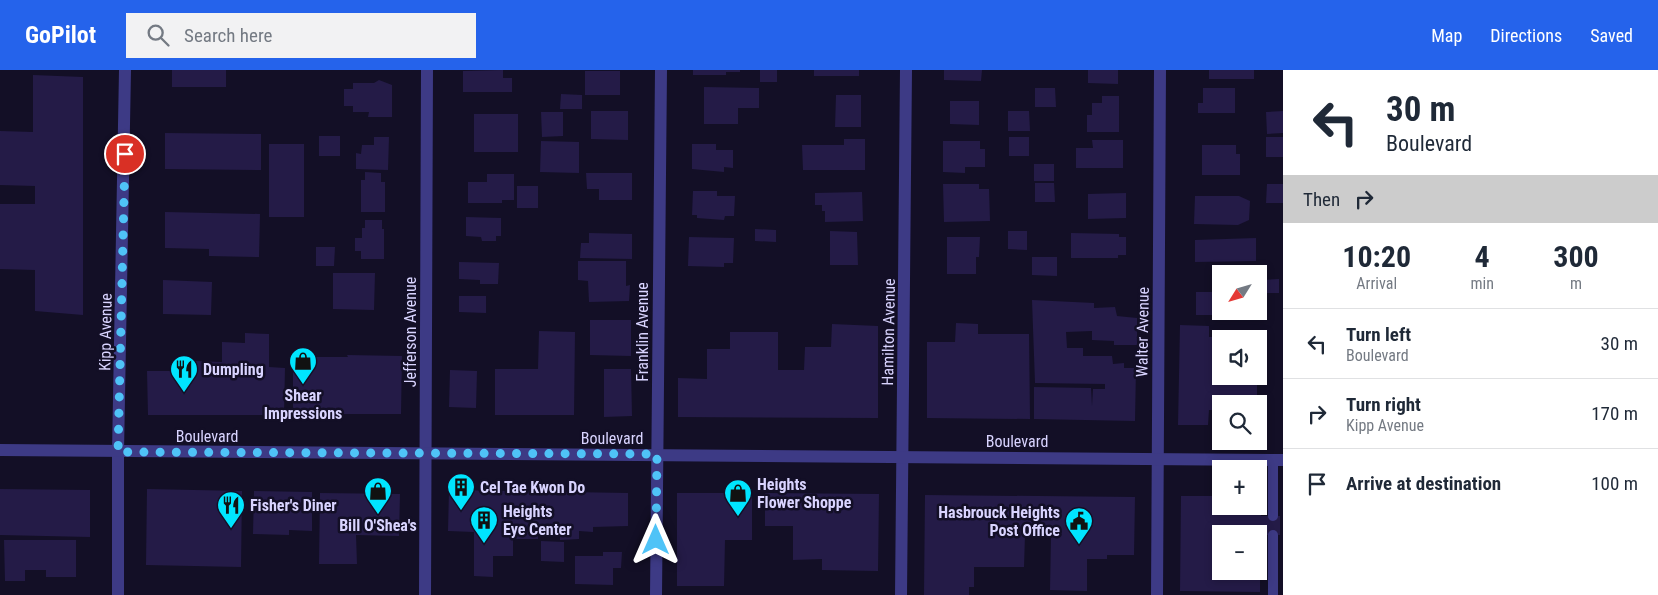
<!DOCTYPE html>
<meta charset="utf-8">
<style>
body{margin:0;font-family:"Roboto Condensed",sans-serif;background:#f2f2f3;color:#1f2937;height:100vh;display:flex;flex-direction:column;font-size:19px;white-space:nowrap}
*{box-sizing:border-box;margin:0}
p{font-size:16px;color:#747a83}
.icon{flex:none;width:28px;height:28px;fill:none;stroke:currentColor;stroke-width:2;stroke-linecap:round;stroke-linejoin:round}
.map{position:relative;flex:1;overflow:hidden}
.drawer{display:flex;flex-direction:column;background:#fff;width:375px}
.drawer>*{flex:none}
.hud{background:#fff;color:#1f2937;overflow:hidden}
.needle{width:32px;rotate:233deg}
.buttons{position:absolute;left:1212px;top:195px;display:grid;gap:10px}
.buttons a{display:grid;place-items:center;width:55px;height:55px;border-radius:0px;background:#fff;box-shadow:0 2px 8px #0003;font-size:25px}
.pin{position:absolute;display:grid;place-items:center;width:42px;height:42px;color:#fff;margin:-21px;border:2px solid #fff;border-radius:50%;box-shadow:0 1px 5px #0007}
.me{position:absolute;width:55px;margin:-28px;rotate:0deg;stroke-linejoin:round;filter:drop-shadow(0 0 4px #0008)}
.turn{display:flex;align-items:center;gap:18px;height:105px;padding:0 20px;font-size:22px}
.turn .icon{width:65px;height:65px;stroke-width:2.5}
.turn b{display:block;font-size:35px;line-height:42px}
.then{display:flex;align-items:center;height:48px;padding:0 20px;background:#0003;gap:10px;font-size:19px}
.eta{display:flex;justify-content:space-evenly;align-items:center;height:85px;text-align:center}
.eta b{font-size:30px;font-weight:700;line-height:35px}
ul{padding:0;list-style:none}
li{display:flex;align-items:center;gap:15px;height:70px;padding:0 20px;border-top:1px solid #e0e1e3}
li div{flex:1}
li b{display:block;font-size:19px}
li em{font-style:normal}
header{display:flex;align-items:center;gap:30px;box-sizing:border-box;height:70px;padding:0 25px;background:#2563eb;color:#fff}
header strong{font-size:24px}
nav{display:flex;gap:28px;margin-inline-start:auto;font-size:18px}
.search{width:350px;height:45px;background:#f2f2f3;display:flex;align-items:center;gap:12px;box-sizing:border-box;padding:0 18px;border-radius:0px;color:#747a83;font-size:19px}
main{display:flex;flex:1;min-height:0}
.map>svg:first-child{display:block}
.building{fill:#241b47}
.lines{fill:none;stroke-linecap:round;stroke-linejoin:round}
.service{stroke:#3d3a85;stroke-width:10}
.minor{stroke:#3d3a85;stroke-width:12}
.tertiary{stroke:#3d3a85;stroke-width:12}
.route{stroke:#4fc3f7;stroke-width:9;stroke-dasharray:0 16.2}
.labels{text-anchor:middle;stroke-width:5;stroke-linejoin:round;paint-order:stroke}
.street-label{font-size:16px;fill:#d9d4ff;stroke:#130f26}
.poi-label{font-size:16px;font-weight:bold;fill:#d9d4ff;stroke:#130f26;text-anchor:start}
</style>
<header>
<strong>GoPilot</strong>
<div class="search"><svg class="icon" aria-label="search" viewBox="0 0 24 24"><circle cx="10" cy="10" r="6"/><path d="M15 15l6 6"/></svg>Search here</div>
<nav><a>Map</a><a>Directions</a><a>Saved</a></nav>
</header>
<main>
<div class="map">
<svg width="1283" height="525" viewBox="0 0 1283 525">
<rect width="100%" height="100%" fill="#130f26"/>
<g class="building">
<rect x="172" y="0" width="54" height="17"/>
<path d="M503,0V8H512V22H463V1Z"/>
<path d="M693,0H740V2H726V5H693Z"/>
<rect x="760" y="0" width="17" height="12"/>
<rect x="814" y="0" width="45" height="6"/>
<path d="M944,0H982L981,11L944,10Z"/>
<path d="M1088,0H1118V14L1088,13Z"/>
<rect x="1209" y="0" width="45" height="9"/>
<rect x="585" y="1" width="35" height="24"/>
<path d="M33,5L83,7V245L35,241V200L0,199V134H35V116L0,115V61L33,62Z"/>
<path d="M379,10L392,15V47H368L369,42H353V36H344V19H353V13H374Z"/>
<path d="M704,17L759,18V38H738V54H704Z"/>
<path d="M1035,18H1055L1056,37H1035Z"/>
<path d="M1203,18H1235V43H1198V33H1203Z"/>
<path d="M561,24L582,25V39H560Z"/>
<path d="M836,25H861V57H835Z"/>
<path d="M1102,26H1119V62H1087V45H1092V33H1102Z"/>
<path d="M950,31H979V55L950,54Z"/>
<path d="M591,41H628V70L591,69Z"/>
<path d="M1008,41H1029L1030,61H1008Z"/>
<path d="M1283,41V63L1267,64L1266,42Z"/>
<path d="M541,42H563V66L542,67Z"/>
<rect x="474" y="44" width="44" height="38"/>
<path d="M165,63L261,64V100L165,99Z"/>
<rect x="319" y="66" width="21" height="20"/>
<path d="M374,67H389L388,100L356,99V83L361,84L362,75H374Z"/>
<rect x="1009" y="67" width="20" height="19"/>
<rect x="1266" y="67" width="17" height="20"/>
<path d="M844,69H865V100H803L802,75H844Z"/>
<path d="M1092,70H1123V98H1076V78H1093Z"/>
<path d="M541,71L579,72V103L540,102Z"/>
<path d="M943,71H980V79H985V97H965V103L943,102Z"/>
<rect x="269" y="74" width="35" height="73"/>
<path d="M692,74H716V80H733V98L724,97V102L692,99Z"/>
<path d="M1202,75H1236V84H1240V105H1202Z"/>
<rect x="1034" y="94" width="20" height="17"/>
<path d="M365,102L381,103V112H385V142H361V110H365Z"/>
<path d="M586,103H632V130H599V119H587Z"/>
<path d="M487,104H514V130H502V133H468V112H487Z"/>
<path d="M1035,113H1054L1055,132H1035Z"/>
<path d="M943,114H979V119H989L990,151L944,152Z"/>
<path d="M1267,114H1283V133H1266Z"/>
<rect x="517" y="116" width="21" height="22"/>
<path d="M693,121H717V126H735L734,146H725L724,150L697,148V145H692Z"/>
<path d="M862,122L863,151L825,152V141H822V135H815V123Z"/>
<path d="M1126,123V148L1088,149V124Z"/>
<path d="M1195,126H1239L1250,131L1249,150L1238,155L1194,154Z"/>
<path d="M165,142L260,144L259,187L209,186V179L165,178Z"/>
<path d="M466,147L501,148V166H496V171H482L481,167L466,166Z"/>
<path d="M365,150H382V159H384V189H361V181H355V168H362V158H365Z"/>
<path d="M755,159L776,160V172L755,171Z"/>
<path d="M830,161L857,162L858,195H830Z"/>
<path d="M1008,161H1027V180L1008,179Z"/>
<path d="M589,163L632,164V189L580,188L581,173H589Z"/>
<path d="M1071,163L1119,164V167H1126V185H1118V188H1071Z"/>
<path d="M689,167L734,168L733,193H724V197L688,196Z"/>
<path d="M947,167H980L979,187H976V204H947Z"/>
<path d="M1256,168V191L1195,192V170Z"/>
<path d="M316,177H335L334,196H316Z"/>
<path d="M1032,187H1057V206L1032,205Z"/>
<path d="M578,191H626V216L630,215L629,231L589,232L588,211L578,210Z"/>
<path d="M459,192L499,193L498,214H480V210L459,209Z"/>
<path d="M333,203H375L374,240L333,239Z"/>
<path d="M1279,209V223H1263L1262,210Z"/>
<path d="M163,210L212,212L211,245L163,244Z"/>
<path d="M1196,222H1221V241H1242V245H1196Z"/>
<path d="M459,226H486V243L459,242Z"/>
<path d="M1032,230L1094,233V238L1115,237L1117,246L1137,248V275H1114V271L1092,270V261L1066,262L1067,278H1083V286H1112L1113,294L1124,293V298H1136L1135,351L1034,349V317L1091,318L1092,336L1093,319H1105V314L1035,313Z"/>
<path d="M590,250H631V286L590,285Z"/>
<path d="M956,253L978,254V264H1029L1030,349L927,348V272H955Z"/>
<path d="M832,254L878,256V348L678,347V308L707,309V279H730V262H778V300H804L805,277H831Z"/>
<path d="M1180,255L1209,256V267H1221V306H1257V334H1221V340H1209L1208,355H1178Z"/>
<path d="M539,261L575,262L574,345H495V299H538Z"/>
<path d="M245,263L269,264V297L285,298L284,345H148L147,301H195V291L222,292V272L245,273Z"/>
<path d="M347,285L402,286L401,344H293V287H348Z"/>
<path d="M604,299H631L632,346L604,347Z"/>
<path d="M450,300L477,301L476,338L449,337Z"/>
<path d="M0,419L90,420V467L0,465Z"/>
<path d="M147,419L242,421L241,497L146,495Z"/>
<path d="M449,420L628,423V456L593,457V462L579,461V469L560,470V460L538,459V469H513V486H493V507L474,506V462L448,461Z"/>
<path d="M254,421L312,422V461L289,460V465L253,464Z"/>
<path d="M320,423L400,424L399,466L356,465L357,494H319Z"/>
<path d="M677,423H752V470H725L724,516H677Z"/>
<path d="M765,423L879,424L878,501L822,500V489L793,490V456H765Z"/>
<path d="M925,425L1135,427L1134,485H1107V489H1087V521L1050,520L1051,466L1025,465L1024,497H974V517H969V525H924Z"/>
<path d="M1181,426H1221V436H1259V427H1261V446H1280V465H1261L1260,471H1259V464H1221V501H1260V522L1180,521Z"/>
<path d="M4,470H76V507H46V500H25V511H5Z"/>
<path d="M541,471L564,472V492L541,491Z"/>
<path d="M603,482H622L621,498H613V515L575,514V486H603Z"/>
</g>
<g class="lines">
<g class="service">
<path d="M1273,390V446"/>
<path d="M1273,525V465"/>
</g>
<g class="minor">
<path d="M118,525V382L125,0"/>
<path d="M425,525L427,0"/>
<path d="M656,525L661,0"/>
<path d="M901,525L906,0"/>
<path d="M1157,525L1160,0"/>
</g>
<path class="tertiary" d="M0,380L1283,390"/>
</g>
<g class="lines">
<path class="route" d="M125,84L118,382L657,384L656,470"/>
</g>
<defs>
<g id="shop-pin" transform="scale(1.4375)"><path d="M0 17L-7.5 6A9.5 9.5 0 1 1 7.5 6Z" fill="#00e5ff" stroke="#130f26"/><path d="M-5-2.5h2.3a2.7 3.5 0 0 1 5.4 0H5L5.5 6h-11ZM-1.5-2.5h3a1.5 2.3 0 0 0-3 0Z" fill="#111"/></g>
<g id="restaurant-pin" transform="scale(1.4375)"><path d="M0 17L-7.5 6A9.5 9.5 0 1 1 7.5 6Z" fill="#00e5ff" stroke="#130f26"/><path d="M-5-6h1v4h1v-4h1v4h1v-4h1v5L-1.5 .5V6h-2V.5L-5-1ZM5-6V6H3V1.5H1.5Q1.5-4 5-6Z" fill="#111"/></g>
<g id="building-pin" transform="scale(1.4375)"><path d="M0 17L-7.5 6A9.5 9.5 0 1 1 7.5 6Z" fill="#00e5ff" stroke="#130f26"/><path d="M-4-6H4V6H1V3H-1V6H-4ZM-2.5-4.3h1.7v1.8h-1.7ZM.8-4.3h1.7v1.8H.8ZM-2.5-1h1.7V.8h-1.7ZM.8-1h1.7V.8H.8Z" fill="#111"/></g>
<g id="civic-pin" transform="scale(1.4375)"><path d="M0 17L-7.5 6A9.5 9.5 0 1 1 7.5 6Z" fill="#00e5ff" stroke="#130f26"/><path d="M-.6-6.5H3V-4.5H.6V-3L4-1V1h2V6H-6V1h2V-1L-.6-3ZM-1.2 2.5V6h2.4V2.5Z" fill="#111"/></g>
</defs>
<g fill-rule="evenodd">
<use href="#shop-pin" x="303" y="291"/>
<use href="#restaurant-pin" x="184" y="299"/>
<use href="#building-pin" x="461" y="417"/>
<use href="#shop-pin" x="378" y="421"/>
<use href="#shop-pin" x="738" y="423"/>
<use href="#restaurant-pin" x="231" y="435"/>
<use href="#building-pin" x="484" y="450"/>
<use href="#civic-pin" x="1079" y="451"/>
</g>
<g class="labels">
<g class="street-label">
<text transform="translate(105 262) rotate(-89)" y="6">Kipp Avenue</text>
<text transform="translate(410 262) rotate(-90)" y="6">Jefferson Avenue</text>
<text transform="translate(642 262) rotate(-90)" y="6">Franklin Avenue</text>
<text transform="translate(888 262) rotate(-89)" y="6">Hamilton Avenue</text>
<text transform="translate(1142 262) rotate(-89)" y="6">Walter Avenue</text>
<text x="207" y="372">Boulevard</text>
<text x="612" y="374">Boulevard</text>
<text x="1017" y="377">Boulevard</text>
</g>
<g class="poi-label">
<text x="203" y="305">Dumpling</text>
<text x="303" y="331" text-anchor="middle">Shear<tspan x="303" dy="18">Impressions</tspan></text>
<text x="757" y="420">Heights<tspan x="757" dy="18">Flower Shoppe</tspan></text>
<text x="480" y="423">Cel Tae Kwon Do</text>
<text x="250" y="441">Fisher's Diner</text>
<text x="503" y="447">Heights<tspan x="503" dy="18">Eye Center</tspan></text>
<text x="1060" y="448" text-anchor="end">Hasbrouck Heights<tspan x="1060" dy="18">Post Office</tspan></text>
<text x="378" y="461" text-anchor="middle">Bill O'Shea's</text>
</g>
</g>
</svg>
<div class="buttons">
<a><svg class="needle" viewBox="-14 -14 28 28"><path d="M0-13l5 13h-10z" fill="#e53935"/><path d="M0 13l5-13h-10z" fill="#747a83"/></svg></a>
<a><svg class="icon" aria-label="sound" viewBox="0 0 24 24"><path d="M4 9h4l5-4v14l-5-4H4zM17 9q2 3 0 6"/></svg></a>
<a><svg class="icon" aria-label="search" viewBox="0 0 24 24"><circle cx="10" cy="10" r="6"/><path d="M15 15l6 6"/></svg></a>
<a>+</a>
<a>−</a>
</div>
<div class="pin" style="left:125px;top:84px;background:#d93025"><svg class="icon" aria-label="arrive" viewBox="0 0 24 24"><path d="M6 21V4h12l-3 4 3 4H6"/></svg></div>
<svg class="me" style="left:656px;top:470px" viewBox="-20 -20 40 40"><path d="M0-17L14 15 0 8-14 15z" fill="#4fc3f7" stroke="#fff" stroke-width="4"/></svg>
</div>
<section class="drawer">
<div class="hud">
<div class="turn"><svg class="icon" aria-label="left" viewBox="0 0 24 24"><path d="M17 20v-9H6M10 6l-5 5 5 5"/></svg><div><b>30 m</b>Boulevard</div></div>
<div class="then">Then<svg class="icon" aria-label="right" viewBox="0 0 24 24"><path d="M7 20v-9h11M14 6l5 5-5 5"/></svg></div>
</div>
<div class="eta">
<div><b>10:20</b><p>Arrival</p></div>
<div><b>4</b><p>min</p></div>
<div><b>300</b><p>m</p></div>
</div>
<ul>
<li><svg class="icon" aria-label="left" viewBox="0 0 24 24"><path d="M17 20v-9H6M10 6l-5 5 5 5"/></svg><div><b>Turn left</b><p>Boulevard</p></div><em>30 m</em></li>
<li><svg class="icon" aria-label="right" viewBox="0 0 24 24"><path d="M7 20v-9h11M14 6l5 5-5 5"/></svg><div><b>Turn right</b><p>Kipp Avenue</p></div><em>170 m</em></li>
<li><svg class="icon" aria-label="arrive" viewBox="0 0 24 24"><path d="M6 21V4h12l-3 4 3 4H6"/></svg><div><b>Arrive at destination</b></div><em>100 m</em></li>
</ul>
</section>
</main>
